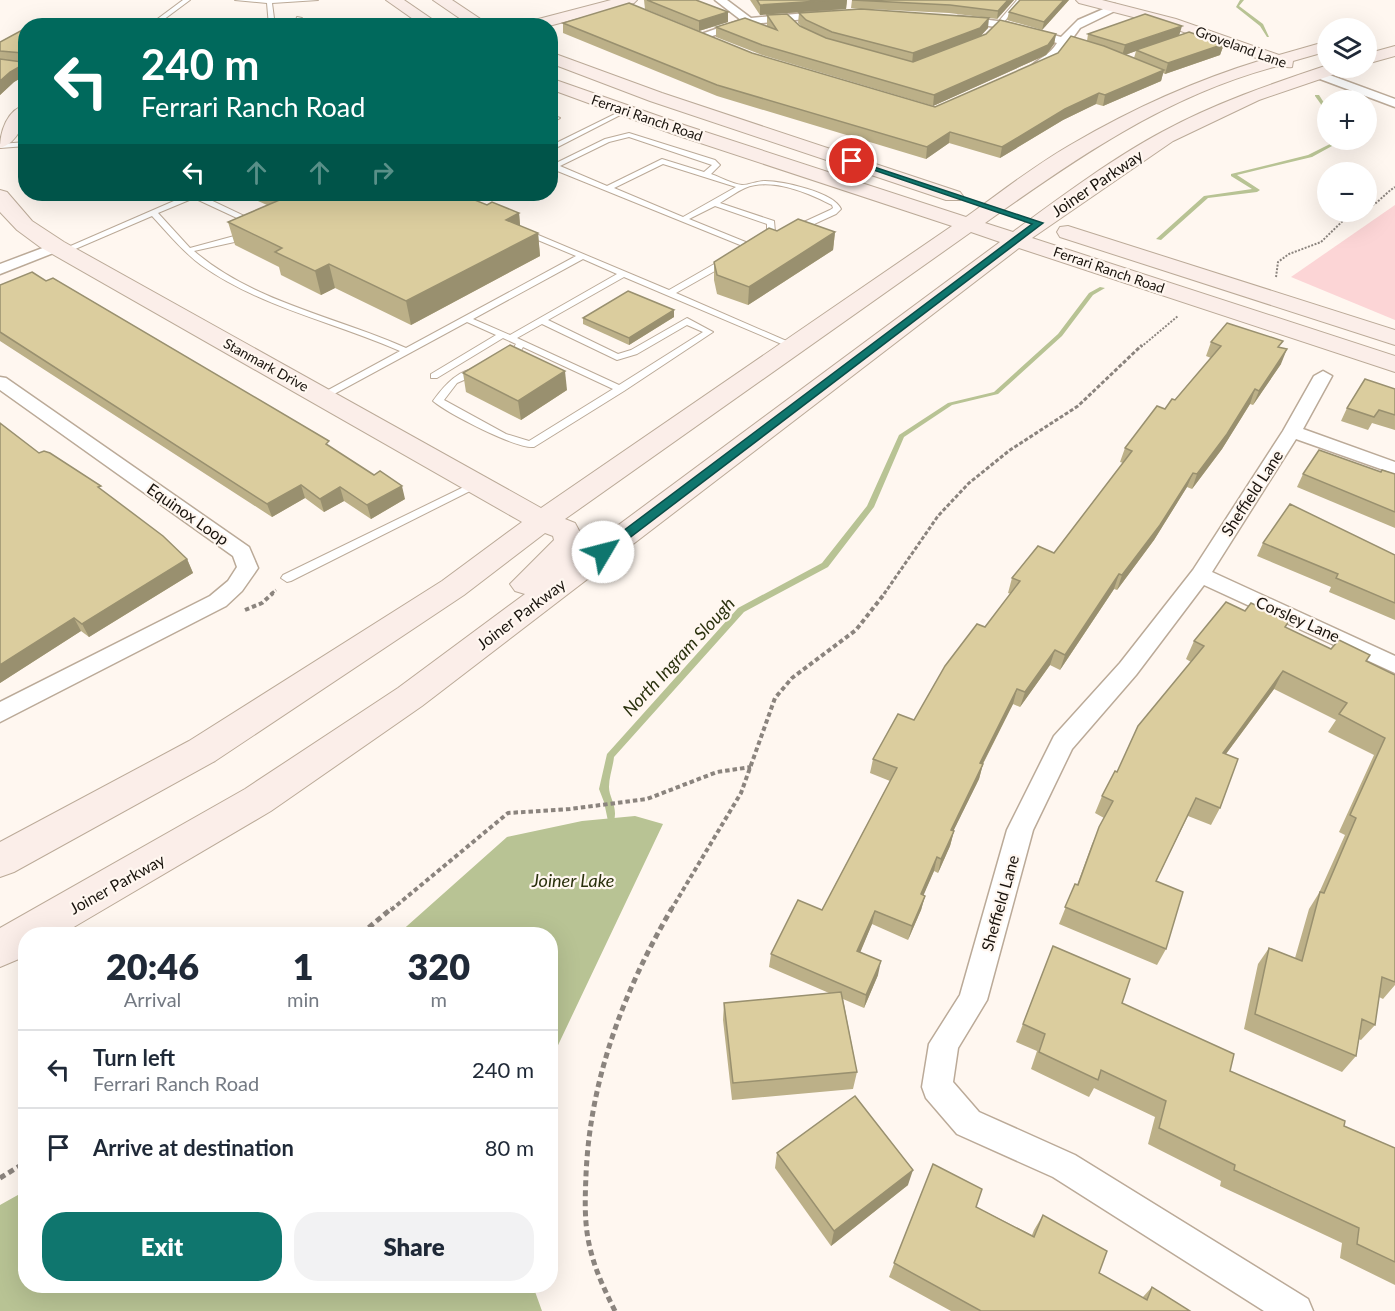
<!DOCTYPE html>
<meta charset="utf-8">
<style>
body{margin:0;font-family:Lato,sans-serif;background:#f2f2f3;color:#1f2937;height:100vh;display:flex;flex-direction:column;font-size:22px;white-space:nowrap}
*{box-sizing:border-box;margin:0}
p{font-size:20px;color:#747a83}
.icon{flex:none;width:33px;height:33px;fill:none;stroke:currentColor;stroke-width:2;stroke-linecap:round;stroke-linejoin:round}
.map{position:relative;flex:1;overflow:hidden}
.details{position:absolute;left:18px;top:927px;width:540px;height:366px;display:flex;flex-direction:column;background:#fff;border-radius:24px;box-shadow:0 6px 24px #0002}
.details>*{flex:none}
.top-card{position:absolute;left:18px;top:18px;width:540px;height:183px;border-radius:24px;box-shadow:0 6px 24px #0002;background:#00695c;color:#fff;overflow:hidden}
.tools{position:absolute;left:1317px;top:18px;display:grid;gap:12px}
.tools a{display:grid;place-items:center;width:60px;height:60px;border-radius:50%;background:#fff;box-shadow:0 6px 24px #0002;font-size:30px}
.pin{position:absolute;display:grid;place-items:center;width:51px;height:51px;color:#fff;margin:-26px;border:3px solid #fff;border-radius:50%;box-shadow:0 2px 6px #0007}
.me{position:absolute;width:66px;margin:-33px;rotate:53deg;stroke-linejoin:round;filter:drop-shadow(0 0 4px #0008)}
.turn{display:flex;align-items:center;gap:21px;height:126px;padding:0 24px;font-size:27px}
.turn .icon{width:78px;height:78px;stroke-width:2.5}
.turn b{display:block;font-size:42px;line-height:51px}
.lanes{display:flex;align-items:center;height:57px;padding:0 24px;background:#0003;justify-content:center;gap:30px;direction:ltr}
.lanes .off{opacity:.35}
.eta{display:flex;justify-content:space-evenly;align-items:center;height:102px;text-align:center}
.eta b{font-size:36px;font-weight:800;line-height:42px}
.action{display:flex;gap:12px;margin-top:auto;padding:12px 24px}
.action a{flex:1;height:69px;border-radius:24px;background:#0f766e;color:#fff;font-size:24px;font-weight:800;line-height:69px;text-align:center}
.action a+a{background:#f2f2f3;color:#1f2937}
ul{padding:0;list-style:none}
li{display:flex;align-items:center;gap:18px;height:78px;padding:0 24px;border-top:2px solid #e0e1e3}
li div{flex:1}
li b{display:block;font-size:22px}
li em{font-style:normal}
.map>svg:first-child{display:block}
.green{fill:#fcd5d6}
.water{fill:#b8c394}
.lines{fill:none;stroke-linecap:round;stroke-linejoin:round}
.stream{fill:#b8c394;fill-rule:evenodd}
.lane-casing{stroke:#bbaa98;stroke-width:2}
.street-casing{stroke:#bbaa98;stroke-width:3}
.secondary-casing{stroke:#bbaa98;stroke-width:2}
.path-far3{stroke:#8b847e;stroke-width:2;stroke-dasharray:2 1.5;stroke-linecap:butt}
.path-far2{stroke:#8b847e;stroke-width:3;stroke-dasharray:4 2;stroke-linecap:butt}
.path-far1{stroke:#8b847e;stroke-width:4;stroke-dasharray:4.5 3;stroke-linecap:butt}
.path{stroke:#8b847e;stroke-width:5;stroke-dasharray:6 4;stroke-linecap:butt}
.lane{fill:#fff;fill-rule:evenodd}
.street{fill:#fff;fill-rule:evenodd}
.secondary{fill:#fbeee9;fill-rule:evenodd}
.wall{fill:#bcb088;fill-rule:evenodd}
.shaded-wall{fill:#99906f}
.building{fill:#dbcd9e;stroke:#99906f;stroke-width:1.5}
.route{fill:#0f766e;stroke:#0a4d48;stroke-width:1.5}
.labels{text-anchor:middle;stroke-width:4.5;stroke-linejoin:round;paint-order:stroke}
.far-street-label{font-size:14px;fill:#19130d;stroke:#fff7f0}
.street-label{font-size:16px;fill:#19130d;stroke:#fff7f0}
.water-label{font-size:18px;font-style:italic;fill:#2a310d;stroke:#fff7f0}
</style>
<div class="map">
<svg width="1395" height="1311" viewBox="0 0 1395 1311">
<rect width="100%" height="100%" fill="#fff7f0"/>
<path class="green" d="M1395,205V320L1291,277Z"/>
<g class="water">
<path d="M635,816L663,824L551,1060L550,934H398L507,837L582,821Z"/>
<path d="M25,1191L26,1286H533L542,1311H0V1205Z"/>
</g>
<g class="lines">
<g class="stream">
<path d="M1240,0H1244L1239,6L1263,24L1269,37H1267L1260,26L1236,7Z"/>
<path d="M1315,95H1319L1328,109V114L1315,96Z"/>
<path d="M1338,140H1343L1312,157L1237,175L1260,190L1257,192L1208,198L1161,240L1156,239L1204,196L1252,189L1231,176V174L1308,155Z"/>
<path d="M1100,287L1105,288L1093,295L1062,336L998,394L952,405L904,437L874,507L828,567L744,612L614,757C613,767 609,777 609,787C609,798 618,806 614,821L611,822L608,821L604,802L599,789L607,754L738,608L822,563L867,506L899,435L948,403L994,392L1058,334L1089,293Z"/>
</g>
<g class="lane-casing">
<g id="lane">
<path d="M183,0H190L155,26H148Z"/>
<path d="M235,0H318L272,3L275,26H269L267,3Z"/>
<path d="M1017,0H1023L996,31H992V29Z"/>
<path d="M297,17L302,18L300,26H294Z"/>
<path d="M360,20L371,25L372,26L358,23Z"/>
<path d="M35,24L38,25L39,26H32Z"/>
<path d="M623,110L628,111L550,151V146Z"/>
<path d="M550,114L560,118L550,123Z"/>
<path d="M629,133L715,160L720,165L711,174C720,177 732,184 742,185C749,185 757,181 765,181C782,181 834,192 841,209L836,214L799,231H793V227L830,210L833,208L832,205C808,193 772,177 745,188C736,192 728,198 720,203L774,221L775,232L764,241L757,239L767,231V224L715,206L689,219L753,245V249H750L550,168V163L554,164L605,139ZM629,137L709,164L712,165L704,172L662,159L607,186L560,166L609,142ZM663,164L736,187L683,217L614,188Z"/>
<path d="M26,142V146L0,148V144Z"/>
<path d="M190,194H200V195L259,223L252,225L194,198L158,213L190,248L249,232V236L239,241L194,251C253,302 337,317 406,348L576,256L521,233V229H524L669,290L723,259H729V263L676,293L798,346L797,348H791L624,277L548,320L618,354L631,350L687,318L713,332L624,391L534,447C516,449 447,413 433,401C444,386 460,367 480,369V373L457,383L444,400L506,434L529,441L613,389L523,347C519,355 513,362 503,360V356L511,352L516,344L503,338L437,378H431V374L496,335L467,322L325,399H319V395L400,351C334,322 260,307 201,265C182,251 168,233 152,216L66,253L59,251ZM583,259L617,274L510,335L473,319ZM542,324L617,360L637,354L687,325L703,332L619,385L517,338Z"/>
<path d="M476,481L481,484L480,486L291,581L287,582L281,578L283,575Z"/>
</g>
</g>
<g class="street-casing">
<g id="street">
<path d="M715,0H727L751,18L829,11L834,14L829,17L750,24L709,37L725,45L719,48L693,37L741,20Z"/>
<path d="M1115,4L1120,7L1119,9L1080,28L1059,57L1036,70L1030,67C1039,58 1050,55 1057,43L1004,28L958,22L953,19L958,16L1005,22L1061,37L1078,20Z"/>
<path d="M1316,70L1395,99V107L1312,76L1310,74Z"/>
<path d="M56,243L63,247L61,250L0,274V264Z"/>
<path d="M1323,371L1332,376L1303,429L1395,462V474L1296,439L1212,572L1395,656V673L1204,585L1136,675L1072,749L1033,830L987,1000L958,1048L953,1082L979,1112L1075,1155L1308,1299L1313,1311H1264L1053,1177L957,1134L926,1098L922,1087L929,1044L960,995L1007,830L1054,736L1120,663L1193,570L1283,431L1314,376Z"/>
<path d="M0,377L6,378L249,547L258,568L242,591L226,606L0,722V702L210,596L228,581L237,567L233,556L0,390Z"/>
</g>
</g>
<g class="secondary-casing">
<g id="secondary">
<path d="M386,0H404L442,26H423Z"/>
<path d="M433,0H452L491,26H471Z"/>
<path d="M611,0H637L634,3L549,26H521L523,23Z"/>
<path d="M1076,0H1102L1176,19L1279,55L1328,41V51L1293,61L1292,67C1285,68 1280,65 1274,67C1166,96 1075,159 985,223L1013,232C1058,199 1113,158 1162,132C1215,103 1271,84 1328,65V68H1343L1341,72L1259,100L1173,141L1032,238L1395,356V372L1019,248L422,706L271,811L62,934H26V956L0,967V928L245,789L398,688L525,594L515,591L510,584L554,540L553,536L545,533L464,595L215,761L14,872L0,877V842L189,741L442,581L522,522L40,247L17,230L0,212V190L7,192L32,221L64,242L541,508L952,226L673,134L550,89V78L687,126L966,217C1001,192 1035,165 1072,144C1132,109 1196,80 1262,60L1164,25L1079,3ZM971,232L1000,242L578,555L584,540L575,523L565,519Z"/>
<path d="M1395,46V56L1366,64V54Z"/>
<path d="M550,52L662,93L960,192L963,196L960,200H946L650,101L550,63Z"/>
<path d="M26,105C26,121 18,143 0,148C0,132 7,109 26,105Z"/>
<path d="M1068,226L1395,330V345L1060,237L1057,232L1060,227Z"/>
</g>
</g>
<g class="path-far3">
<path d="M1366,208C1376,206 1384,194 1395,187"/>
<path d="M1276,277L1278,262L1289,254L1321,242L1352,212"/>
<path d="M1141,347L1178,316"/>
</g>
<g class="path-far2">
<path d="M271,594L276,590"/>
<path d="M884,594L938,516L969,483L1010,450L1078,406L1142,345"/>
</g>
<g class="path-far1">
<path d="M245,610L262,603L273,593"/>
<path d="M391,910L508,813L570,809L647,799L717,772L751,767"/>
<path d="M671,910L741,793L775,698L792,678L856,630L885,593"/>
</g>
<g class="path">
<path d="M361,934L392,908"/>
<path d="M0,1178L26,1162"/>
<path d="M615,1311C605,1291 595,1270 590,1248C584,1224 585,1199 586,1175C590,1079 624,990 672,908"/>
</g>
<use href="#lane" class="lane"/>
<use href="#street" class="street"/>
<use href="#secondary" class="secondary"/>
</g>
<g class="wall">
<path d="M644,0H696L728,12V22L699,31L645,9Z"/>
<path d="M750,0H847L846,9L760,15Z"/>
<path d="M852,0H1014L997,19L949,13L868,9L988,28L980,36L1056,34L1054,44L1046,55L933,106L762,55L716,37V27L767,26V15L802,27L798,23L799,13L859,9L851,8Z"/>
<path d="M1069,0L1042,30L1007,20L1009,12Z"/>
<path d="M563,23L752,53L935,107L1087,41L1088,34L1179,36L1224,44L1220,55L1165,74L1163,73L1161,81L1103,106L1096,104L1063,120L1000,158L949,143L926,159L717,96L563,33ZM1136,51L1134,58L1125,55Z"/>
<path d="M26,28V75L14,82L0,95V42Z"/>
<path d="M242,194H460L487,205L519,213L520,226L538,233L540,256L411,325L335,288L321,295L281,275L279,267L235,245L228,222L267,205Z"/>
<path d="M777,231L835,232L833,250L748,305L717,294L714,280V262Z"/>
<path d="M0,285L331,447L405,499L371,519L344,501L324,512L305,498L272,517L0,341Z"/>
<path d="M674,310V317L629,345L583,324V318Z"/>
<path d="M1211,342L1280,347L1281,364L1253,405L1250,404L1222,449L1192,489L1187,487L1154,540L1117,590L1114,589L1060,670L1050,665L1020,707L1013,704L983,764L979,779L953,831H954L950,846L938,873L934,871L923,895L925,896L921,910L908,940L872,924L860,952L878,975L864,1008L843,999L857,1072L853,1089L732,1100L723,1020L724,1003L829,993L769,967L771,954L822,910L890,781L870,773L873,759L914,720L985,627L1011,594L1008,593L1012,578L1054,553L1123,463L1120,462L1125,448L1165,409L1175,400L1211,358L1206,356Z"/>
<path d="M463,373L567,390L521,420L466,392Z"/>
<path d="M1395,389V430L1372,423L1368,430L1341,421L1347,408Z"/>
<path d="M39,453L104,492L187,559L193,573L89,637L81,631L0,683Z"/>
<path d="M1380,472L1395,474V528L1297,487L1303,474Z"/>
<path d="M1263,543L1395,555V620L1329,592L1331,587L1257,556Z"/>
<path d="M1245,611L1286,628L1331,649L1366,661L1395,675V985L1383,999L1379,997L1375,1025L1361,1040L1358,1039L1356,1056L1342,1072L1244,1029L1258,964L1269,948L1295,958L1309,909L1319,893L1345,835L1339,832L1374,755L1328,732L1336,720L1274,689L1226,754L1220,808L1211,825L1188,816L1156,881L1166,949L1157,965L1059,924L1075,884L1077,885L1092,844L1104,818L1095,813L1102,796L1191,662L1186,659L1194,641Z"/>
<path d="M1053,946L1122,1003L1230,1071L1344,1126L1395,1148V1285L1340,1258L1342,1243L1220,1186L1221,1181L1148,1144L1155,1117L1094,1088L1089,1097L1031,1069L1037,1051L1016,1042Z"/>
<path d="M777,1153L908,1185L831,1246L775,1168Z"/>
<path d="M933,1164L976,1207L1032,1235L1034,1230L1043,1215L1099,1273L1142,1298L1152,1287L1190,1311H951L889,1277Z"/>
</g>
<g class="shaded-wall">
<path d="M833,0H847L846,9L760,15V5Z"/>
<path d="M1008,0H1014L997,19L998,11Z"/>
<path d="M1064,0H1069L1042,30L1044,22Z"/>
<path d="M728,12V22L699,31V21Z"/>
<path d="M989,18L988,28L979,38L912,64L913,53Z"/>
<path d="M1182,26L1179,36L1136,50V51L1122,56L1125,45Z"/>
<path d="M1056,34L1054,44L1046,55L933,106L934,95Z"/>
<path d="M1224,44L1220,55L1165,74L1168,63Z"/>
<path d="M26,63V75L14,82L0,95V81L10,72Z"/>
<path d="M1164,70L1161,81L1103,106L1105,95Z"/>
<path d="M1099,93L1096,104L1063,120L1000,158L1002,147L1065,109Z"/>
<path d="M950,132L949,143L926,159L927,147Z"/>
<path d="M519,213L521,236L506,220Z"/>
<path d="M835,232L833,250L748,305L749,287Z"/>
<path d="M538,233L540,256L411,325L406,301Z"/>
<path d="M329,264L335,288L321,295L315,271Z"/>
<path d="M674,310V317L629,345V338Z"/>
<path d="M1287,349L1281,364L1253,405L1259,391Z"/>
<path d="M565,371L567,390L521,420L518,401Z"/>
<path d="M1255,389L1250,404L1222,449L1192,489L1197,474Z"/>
<path d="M1193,473L1187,487L1154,540L1117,590L1122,575Z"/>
<path d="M301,485L305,498L272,517L267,504Z"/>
<path d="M402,486L405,499L371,519L367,505Z"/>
<path d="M340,487L344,501L324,512L320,499Z"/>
<path d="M187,559L193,573L89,637L82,624Z"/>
<path d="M1119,574L1114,589L1060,670L1065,655Z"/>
<path d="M74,618L81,631L0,683V665Z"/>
<path d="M1055,650L1050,665L1020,707L1025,692Z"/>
<path d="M1283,671L1274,689L1214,770L1223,753Z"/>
<path d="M1017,689L1013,704L976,777L980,763Z"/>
<path d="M983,764L979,779L947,844L951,830Z"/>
<path d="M954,831L950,846L938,873L941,859Z"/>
<path d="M937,857L934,871L918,908L921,894Z"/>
<path d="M925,896L921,910L908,940L912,926Z"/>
<path d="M875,911L872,924L855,965L857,951Z"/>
<path d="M881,961L878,975L864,1008L866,995Z"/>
<path d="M913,1170L908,1185L831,1246L834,1231Z"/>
</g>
<g class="building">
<path d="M647,0H696L728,12L699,21Z"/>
<path d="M757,0H833L760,5Z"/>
<path d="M852,0H1008L998,11L950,5Z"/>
<path d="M1020,0H1064L1044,22L1009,12Z"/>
<path d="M629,3L752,53L935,107L1058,53L1071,36L1104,46L1164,70L1105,95L1099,93L1065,109L1002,147L950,132L927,147L717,85L563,23Z"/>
<path d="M861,9L989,18L980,28L913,53L832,32L806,20L799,13Z"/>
<path d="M787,14L800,26L826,38L913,62L986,34L1000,20L1056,34L1048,45L934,95L762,45L716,27L745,18L777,30L767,15Z"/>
<path d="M1145,14L1182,26L1125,45L1088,34Z"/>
<path d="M26,28V63L10,72L0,81V59L22,62L25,59L23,53L0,51V42Z"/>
<path d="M1189,32L1224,44L1168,63L1136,50Z"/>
<path d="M285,194H460L487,205L492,202L519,213L506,220L538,233L406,301L329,264L315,271L275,252L282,248L228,222L289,196Z"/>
<path d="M798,219L835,232L749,287L717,275L714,262L769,228L777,231Z"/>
<path d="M32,272L46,281L53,278L329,441L326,444L374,475L380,471L402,486L367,505L340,487L320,499L301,485L267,504L0,332V285Z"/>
<path d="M628,291L674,310L629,338L583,318Z"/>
<path d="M1227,323L1283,341L1278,347L1287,349L1259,391L1255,389L1227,434L1197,474L1193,473L1160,525L1122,575L1119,574L1065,655L1055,650L1025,692L1017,689L980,763L983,764L951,830L954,831L941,859L937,857L921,894L925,896L912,926L875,911L857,951L881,961L866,995L771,954L798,900L822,910L897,768L873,759L898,714L914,720L945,666L977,624L985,627L1020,581L1012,578L1038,546L1054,553L1132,451L1125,448L1157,406L1165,409L1172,399L1175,400L1221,346L1211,342Z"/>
<path d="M510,345L565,371L518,401L463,373Z"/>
<path d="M1365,379L1395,389V415L1379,410L1374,417L1347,408Z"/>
<path d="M0,423L39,453L44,451L50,453L101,486L98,487L163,536L187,559L82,624L74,618L0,665Z"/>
<path d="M1319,450L1381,472L1382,470L1395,474V512L1303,474Z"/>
<path d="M1290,504L1395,555V603L1336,578L1338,574L1263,543Z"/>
<path d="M1226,602L1245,611L1251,603L1289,621L1285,627L1331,649L1339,640L1370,655L1366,661L1395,675V982L1382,977L1375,1025L1362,1019L1356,1056L1255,1014L1269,948L1302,961L1320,892L1324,893L1356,818L1350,815L1385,738L1339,714L1347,703L1283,671L1223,753L1238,759L1220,808L1196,798L1156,881L1183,892L1166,949L1065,907L1075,884L1078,885L1099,827L1113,801L1102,796L1115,771L1117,772L1138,726L1204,646L1194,641Z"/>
<path d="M1053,946L1130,979L1122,1003L1234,1054L1230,1071L1345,1121L1344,1126L1395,1148V1262L1357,1244L1359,1228L1234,1170L1235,1165L1159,1128L1166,1101L1101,1070L1098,1080L1039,1052L1045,1034L1023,1024Z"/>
<path d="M841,992L857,1072L733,1083L724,1003Z"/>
<path d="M855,1096L913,1170L834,1231L777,1153Z"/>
<path d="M933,1164L982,1189L976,1207L1034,1237L1043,1215L1107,1251L1099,1273L1147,1300L1152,1287L1190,1311H981L894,1263Z"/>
</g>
<path class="route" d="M850,159L1043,223L607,555H599V549L1032,224L850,162Z"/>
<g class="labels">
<g class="far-street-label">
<text transform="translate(1241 47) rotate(20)" y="5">Groveland Lane</text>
<text transform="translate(647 118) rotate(19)" y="5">Ferrari Ranch Road</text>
<text transform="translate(1109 270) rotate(19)" y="5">Ferrari Ranch Road</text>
<text transform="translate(266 365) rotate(29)" y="5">Stanmark Drive</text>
</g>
<g class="street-label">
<text transform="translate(1097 183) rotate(-34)" y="6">Joiner Parkway</text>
<text transform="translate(1252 493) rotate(-57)" y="6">Sheffield Lane</text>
<text transform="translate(188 514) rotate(35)" y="6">Equinox Loop</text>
<text transform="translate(521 614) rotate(-37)" y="6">Joiner Parkway</text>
<text transform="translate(1298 619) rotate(24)" y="6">Corsley Lane</text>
<text transform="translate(117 884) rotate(-29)" y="6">Joiner Parkway</text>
<text transform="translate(1000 903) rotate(-74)" y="6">Sheffield Lane</text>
</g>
<g class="water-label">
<text transform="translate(679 657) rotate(-47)" y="6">North Ingram Slough</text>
<text x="573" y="887">Joiner Lake</text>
</g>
</g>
</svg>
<div class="tools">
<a><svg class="icon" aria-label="layers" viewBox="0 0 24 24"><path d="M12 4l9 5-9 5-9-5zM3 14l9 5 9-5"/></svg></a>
<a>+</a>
<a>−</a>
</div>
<div class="pin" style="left:852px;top:161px;background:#d93025"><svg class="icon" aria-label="arrive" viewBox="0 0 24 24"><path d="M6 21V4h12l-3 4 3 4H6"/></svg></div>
<svg class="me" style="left:603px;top:552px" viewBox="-20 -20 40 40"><circle r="19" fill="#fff"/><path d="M0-13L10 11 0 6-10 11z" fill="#0f766e"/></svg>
<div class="top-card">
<div class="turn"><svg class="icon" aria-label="left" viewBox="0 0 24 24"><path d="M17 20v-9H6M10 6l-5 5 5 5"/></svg><div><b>240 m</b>Ferrari Ranch Road</div></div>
<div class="lanes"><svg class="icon" aria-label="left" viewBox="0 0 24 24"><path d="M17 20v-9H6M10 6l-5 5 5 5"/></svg><svg class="icon off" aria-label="ahead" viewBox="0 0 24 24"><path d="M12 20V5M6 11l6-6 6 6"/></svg><svg class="icon off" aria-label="ahead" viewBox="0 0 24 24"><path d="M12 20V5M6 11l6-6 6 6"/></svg><svg class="icon off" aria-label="right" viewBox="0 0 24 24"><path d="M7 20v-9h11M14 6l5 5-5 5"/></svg></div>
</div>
<section class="details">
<div class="eta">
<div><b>20:46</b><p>Arrival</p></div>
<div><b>1</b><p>min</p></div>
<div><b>320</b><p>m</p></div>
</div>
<ul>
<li><svg class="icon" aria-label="left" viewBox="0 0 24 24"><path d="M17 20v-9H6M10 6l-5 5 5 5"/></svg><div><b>Turn left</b><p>Ferrari Ranch Road</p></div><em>240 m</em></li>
<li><svg class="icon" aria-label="arrive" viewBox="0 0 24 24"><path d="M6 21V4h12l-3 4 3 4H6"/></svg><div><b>Arrive at destination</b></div><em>80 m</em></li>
</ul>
<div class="action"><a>Exit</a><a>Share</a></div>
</section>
</div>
